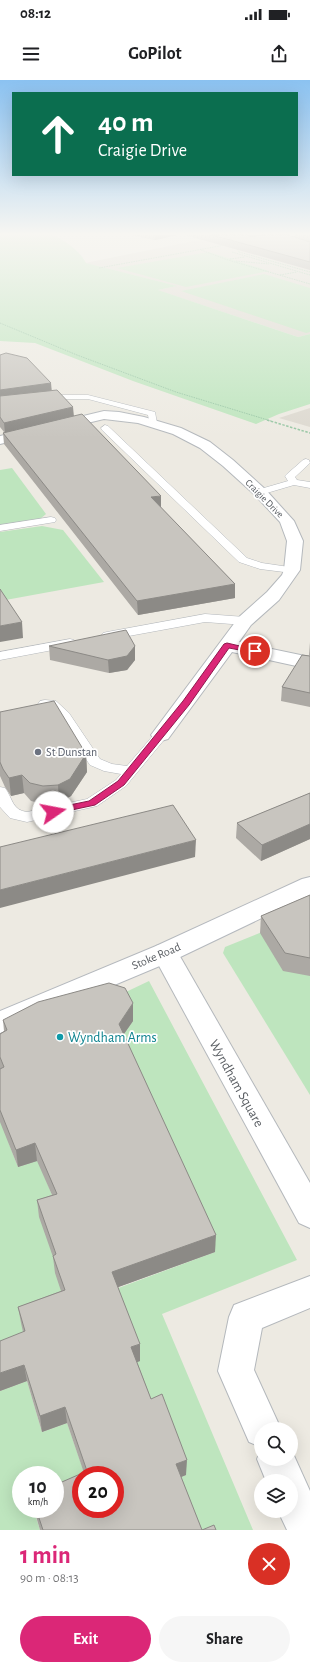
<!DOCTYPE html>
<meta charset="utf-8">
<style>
body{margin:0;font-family:"Alegreya Sans",sans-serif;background:#f6f6f6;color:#202124;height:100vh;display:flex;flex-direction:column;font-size:15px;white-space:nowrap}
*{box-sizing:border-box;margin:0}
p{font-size:13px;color:#757577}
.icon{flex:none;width:22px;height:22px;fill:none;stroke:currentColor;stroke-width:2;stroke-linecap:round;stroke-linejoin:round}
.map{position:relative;height:1450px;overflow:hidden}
.side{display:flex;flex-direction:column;background:#fff;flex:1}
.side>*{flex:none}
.top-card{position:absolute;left:12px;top:12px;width:286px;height:84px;border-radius:0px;box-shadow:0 4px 16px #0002;background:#0b6e4f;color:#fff;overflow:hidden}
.buttons{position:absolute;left:254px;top:1342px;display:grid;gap:8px}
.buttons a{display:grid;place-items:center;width:44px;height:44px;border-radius:50%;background:#fff;box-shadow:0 4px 16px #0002;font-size:20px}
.speed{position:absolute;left:12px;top:1386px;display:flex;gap:8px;font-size:20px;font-weight:700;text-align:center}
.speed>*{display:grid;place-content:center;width:52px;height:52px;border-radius:50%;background:#fff;box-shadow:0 4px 16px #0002;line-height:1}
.speed small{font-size:10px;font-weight:400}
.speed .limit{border:6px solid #d22;background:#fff;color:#111}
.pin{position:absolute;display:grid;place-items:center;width:34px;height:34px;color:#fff;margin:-17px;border:2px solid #fff;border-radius:50%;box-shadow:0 1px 4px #0007}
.me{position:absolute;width:44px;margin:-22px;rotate:78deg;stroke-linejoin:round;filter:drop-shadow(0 0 3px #0008)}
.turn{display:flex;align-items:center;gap:14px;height:84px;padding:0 20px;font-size:18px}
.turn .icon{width:52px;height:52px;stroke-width:2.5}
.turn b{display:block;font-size:28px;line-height:34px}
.round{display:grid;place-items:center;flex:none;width:42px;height:42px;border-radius:21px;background:#f6f6f6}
.head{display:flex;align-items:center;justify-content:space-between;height:68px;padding:0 20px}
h1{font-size:24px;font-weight:700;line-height:30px;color:#db2777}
.primary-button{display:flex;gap:8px;margin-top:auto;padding:8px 20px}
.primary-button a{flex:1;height:46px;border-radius:24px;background:#db2777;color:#fff;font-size:16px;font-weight:700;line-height:46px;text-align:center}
.primary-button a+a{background:#f6f6f6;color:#202124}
.status{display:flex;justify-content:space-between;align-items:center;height:28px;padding:0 20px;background:#fff;direction:ltr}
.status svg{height:11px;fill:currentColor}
header{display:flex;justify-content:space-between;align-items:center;height:52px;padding:0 20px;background:#fff;font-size:18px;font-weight:700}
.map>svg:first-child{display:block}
.education{fill:#ddd9d0}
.green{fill:#bee5be}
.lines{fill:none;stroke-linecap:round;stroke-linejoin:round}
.lane-casing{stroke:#b4b8bc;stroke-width:1}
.street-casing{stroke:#b4b8bc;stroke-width:2}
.secondary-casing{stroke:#b5b9be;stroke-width:2}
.path-far1{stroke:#97c6a4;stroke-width:1;stroke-dasharray:1.5 1;stroke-linecap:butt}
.path{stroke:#97c6a4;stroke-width:1.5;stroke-dasharray:2.5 1.5;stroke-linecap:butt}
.lane{fill:#fff;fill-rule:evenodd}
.street{fill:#fff;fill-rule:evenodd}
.secondary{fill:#fff;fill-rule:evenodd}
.wall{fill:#aca9a4}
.shaded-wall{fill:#8c8a86}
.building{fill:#c8c5bf;stroke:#8c8a86;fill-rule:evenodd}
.route{fill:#db2777;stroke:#8e194d}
.worship-dot{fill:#6b7280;stroke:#fff;stroke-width:1.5}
.culture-dot{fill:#0f9aa8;stroke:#fff;stroke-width:1.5}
.labels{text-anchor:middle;stroke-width:3.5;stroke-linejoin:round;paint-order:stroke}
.far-street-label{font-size:10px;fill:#5a5e63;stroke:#fff}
.worship-label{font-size:12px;fill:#5b616d;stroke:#fff;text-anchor:start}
.street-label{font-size:12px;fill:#5a5e63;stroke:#fff}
.near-culture-label{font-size:14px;fill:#0d838f;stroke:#fff;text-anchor:start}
.near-street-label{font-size:14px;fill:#5a5e63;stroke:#fff}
</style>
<div class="status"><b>08:12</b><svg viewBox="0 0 49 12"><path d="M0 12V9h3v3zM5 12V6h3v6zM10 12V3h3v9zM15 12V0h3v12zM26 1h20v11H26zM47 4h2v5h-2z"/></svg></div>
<header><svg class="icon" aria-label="menu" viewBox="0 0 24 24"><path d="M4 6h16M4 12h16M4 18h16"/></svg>GoPilot<svg class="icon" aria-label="share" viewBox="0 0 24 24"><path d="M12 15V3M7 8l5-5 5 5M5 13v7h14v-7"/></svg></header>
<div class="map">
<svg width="310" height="1450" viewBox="0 0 310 1450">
<rect width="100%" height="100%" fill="#edeae2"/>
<g class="education">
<path d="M224,155H310V254L298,257L157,210L176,206L85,183Z"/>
<path d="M310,328V347L279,338Z"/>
</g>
<g class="green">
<path d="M0,155H53C66,161 80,171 86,183L177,206L158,210L298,257L310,254V324L279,334L256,344L133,301L35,263L0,261Z"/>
<path d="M209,172L269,191L186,207L117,188Z"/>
<path d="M264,194L310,208V252L306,253L181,211Z"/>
<path d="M12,388L46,434L40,439L0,445V390Z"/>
<path d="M42,446L63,450L104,502L0,521V452Z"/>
<path d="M267,850L310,892V1015L223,873L225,867Z"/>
<path d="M149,901L297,1180L162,1234L253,1450H195L175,1399L186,1395L151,1335L113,1210L215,1172L109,920Z"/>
<path d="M0,1028L9,1064L18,1087L85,1065L43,1093L52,1115L124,1135L66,1225L27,1268L0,1278Z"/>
<path d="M27,1301L42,1352L67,1343L85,1395H81L55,1421V1395H21V1429H38L34,1431L40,1450H0V1311Z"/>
</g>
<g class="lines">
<g class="lane-casing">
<g id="lane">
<path d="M280,155H300L268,160L265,158Z"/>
<path d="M41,315H88L155,332L157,343L153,346L150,345L148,335L88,319H41Z"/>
<path d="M105,345L108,346L247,478L262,483L296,488L297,490L296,492L292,493L260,489L239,482L102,350L101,348Z"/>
<path d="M306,379L309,380L310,383L295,397L297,400L310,402V408L294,405L260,415L255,412L257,410L288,401L285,396L287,394L303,380Z"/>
<path d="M51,437L55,438L56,440L55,442L0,451V445Z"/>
<path d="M205,534L245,537L249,538L251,541L249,544L245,545L205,542L107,560L103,559L101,556L103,553L107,552Z"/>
<path d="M70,559L74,560L76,563L74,566L0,580V572Z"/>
<path d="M45,620L56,621L69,633L100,679L112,684L127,686L156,652L161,651L166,652L168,655L126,706L97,726L27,742L10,738L0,727V707L5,708C13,719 12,730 27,732L87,719L116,700L121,694L104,691L90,685L59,639L48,628L40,627L38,624L40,621Z"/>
</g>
</g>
<g class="street-casing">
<g id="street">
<path d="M104,331L119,332L144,337L181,348L210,362L233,380L265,409L294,441L303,461L300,490L279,520L251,545L239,562L310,577V589L232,572L168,659L161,661L154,659L151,655L154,651L239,537L267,512L282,495L284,490L287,461L280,442L255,415L223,386L200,368L173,354L138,343L104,339L0,364V356Z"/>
<path d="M165,864L174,866L310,1103V1148L299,1143L152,873L156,866Z"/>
<path d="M310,1196V1228L262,1248L254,1290L281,1349H261V1367L249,1362L218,1291L229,1237L234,1225Z"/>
<path d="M261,1369V1379H291V1369L310,1411V1450H287L278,1431H291V1401H266L257,1379Z"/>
</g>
</g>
<g class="secondary-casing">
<path id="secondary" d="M310,797V815L174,880L0,953V931L156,866L302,799Z"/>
</g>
<g class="path-far1">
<path d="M236,167L239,172"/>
<path d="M201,170L228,180L310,204"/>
<path d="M232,172L310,195"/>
<path d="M239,172L310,192"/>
<path d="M230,179L245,177"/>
<path d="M236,181L269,184"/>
<path d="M99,188L225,165"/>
<path d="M280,195L297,192"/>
<path d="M0,243L77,275L176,312L271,341"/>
</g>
<path class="path" d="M267,340L310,353"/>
<use href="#lane" class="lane"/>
<use href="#street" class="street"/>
<use href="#secondary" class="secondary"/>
</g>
<g class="wall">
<path d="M130,155H178L155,160Z"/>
<path d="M185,155H288L294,157V155H310V190Z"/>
<path d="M0,275L51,303V310L74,336L161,428L235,504V518L138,535L4,364L3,353L4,352L0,347Z"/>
<path d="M310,562V576L309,575Z"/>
<path d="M49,566L135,580L127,590L109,593L50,580Z"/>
<path d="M310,576V627L281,621L282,607Z"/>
<path d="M0,632L86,674L87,692L71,716L59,723L44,724L31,721L24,713L11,716L5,707L0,696Z"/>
<path d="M310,713V759L261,781L236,758L237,743Z"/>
<path d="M310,815V896L283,891L260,853L261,836Z"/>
<path d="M3,940L133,941L124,954L215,1172L118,1207L140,1281L137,1282L151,1319L186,1395L181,1397L202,1450H216H40L34,1429H55L84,1393L67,1343L42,1352L27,1301L0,1311L23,1252L21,1243L18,1227L61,1211L55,1193L53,1177L39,1137L37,1120L52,1115L37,1081L18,1087L0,1042V954L4,951Z"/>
</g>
<g class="shaded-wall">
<path d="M155,155H178L155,160Z"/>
<path d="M246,155H273L247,160Z"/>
<path d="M51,303L52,313L0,319V310Z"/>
<path d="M73,327L74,337L5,353L4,343Z"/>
<path d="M161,416V429L151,417Z"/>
<path d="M235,504V518L138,535L137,521Z"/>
<path d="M22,542L23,558L0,562V546Z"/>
<path d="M135,566V580L127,590L109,593L108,580Z"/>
<path d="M86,674L87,692L71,716L59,723L58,705Z"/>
<path d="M22,695L24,713L11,716L9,698Z"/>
<path d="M310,744V759L261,781L262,765Z"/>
<path d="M196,760L195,777L0,828V810Z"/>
<path d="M133,923V941L119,961V944Z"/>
<path d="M35,1063L37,1081L18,1087L16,1070Z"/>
<path d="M216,1155L215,1172L113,1209L112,1192Z"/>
<path d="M140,1264V1281L132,1284L131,1267Z"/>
<path d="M24,1285L27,1301L0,1311V1293Z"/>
<path d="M65,1327L67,1343L42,1352L40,1336Z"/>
<path d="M187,1380L186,1395L176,1399V1384Z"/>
</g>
<g class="building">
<path d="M212,155H248L251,157L263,155H288L310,162V182Z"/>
<path d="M6,273L27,278L51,303L0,310V275Z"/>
<path d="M57,310L73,327L4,343L0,337V316Z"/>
<path d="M82,334L161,416L151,417L235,504L137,521L3,353Z"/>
<path d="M0,509L22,542L0,546Z"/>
<path d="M126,550L135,566L127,576L108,580L49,566Z"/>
<path d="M302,575L310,576V613L282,607Z"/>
<path d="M54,621L86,674L70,699L58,705L43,706L30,703L22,695L9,698L3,689L0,682V632Z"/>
<path d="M310,713V744L262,765L237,743Z"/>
<path d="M173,725L196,760L0,810V767Z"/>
<path d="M310,815V878L285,873L261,836Z"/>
<path d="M109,903L125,908L133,923L119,944L216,1155L112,1192L140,1264L131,1267L151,1319L162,1314L187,1380L176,1384L202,1450L214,1445L216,1450H43L36,1429H55V1405L87,1391L65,1327L40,1336L24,1285L0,1293V1261L25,1251L18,1227L65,1210L53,1176L56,1174L37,1120L57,1114L35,1063L16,1070L0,1030V989L4,987L0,977V954L7,950L3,940L38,922ZM81,1395H115V1429H81Z"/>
</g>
<linearGradient id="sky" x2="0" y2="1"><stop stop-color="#8bc2f1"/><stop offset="0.43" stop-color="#f7f6f2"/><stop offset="1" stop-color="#f7f6f2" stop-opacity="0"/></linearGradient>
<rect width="310" height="358" fill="url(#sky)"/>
<path class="route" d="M227,563L257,570L259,571L255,573L229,568L189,625L124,705L95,725L53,734H50L48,732L50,729L89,721L118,701L183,621L224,564Z"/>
<circle class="worship-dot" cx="38" cy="672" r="4"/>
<circle class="culture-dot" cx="60" cy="957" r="4"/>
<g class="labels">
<g class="far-street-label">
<text transform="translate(265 418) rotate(45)" y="4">Craigie Drive</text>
</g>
<g class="worship-label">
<text x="46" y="676">St Dunstan</text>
</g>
<g class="street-label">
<text transform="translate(156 876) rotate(-23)" y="4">Stoke Road</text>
</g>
<g class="near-culture-label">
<text x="68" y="962">Wyndham Arms</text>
</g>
<g class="near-street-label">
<text transform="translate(237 1003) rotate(61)" y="5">Wyndham Square</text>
</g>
</g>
</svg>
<div class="buttons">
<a><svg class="icon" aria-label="search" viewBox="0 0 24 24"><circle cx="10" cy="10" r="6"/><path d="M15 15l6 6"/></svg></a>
<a><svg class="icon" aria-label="layers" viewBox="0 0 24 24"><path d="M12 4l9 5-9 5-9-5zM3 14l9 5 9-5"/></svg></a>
</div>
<div class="speed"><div>10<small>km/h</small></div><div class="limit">20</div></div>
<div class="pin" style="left:255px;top:571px;background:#d93025"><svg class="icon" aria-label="arrive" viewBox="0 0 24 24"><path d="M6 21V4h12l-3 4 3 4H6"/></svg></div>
<svg class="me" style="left:53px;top:732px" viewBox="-20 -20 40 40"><circle r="19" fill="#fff"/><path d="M0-13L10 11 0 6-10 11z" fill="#db2777"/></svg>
<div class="top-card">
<div class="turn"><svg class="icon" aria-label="ahead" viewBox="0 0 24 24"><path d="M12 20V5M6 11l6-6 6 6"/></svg><div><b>40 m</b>Craigie Drive</div></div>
</div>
</div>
<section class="side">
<div class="head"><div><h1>1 min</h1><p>90 m · 08:13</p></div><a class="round" style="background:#d93025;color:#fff"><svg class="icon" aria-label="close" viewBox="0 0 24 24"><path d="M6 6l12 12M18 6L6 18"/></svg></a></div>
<div class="primary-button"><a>Exit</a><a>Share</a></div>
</section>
